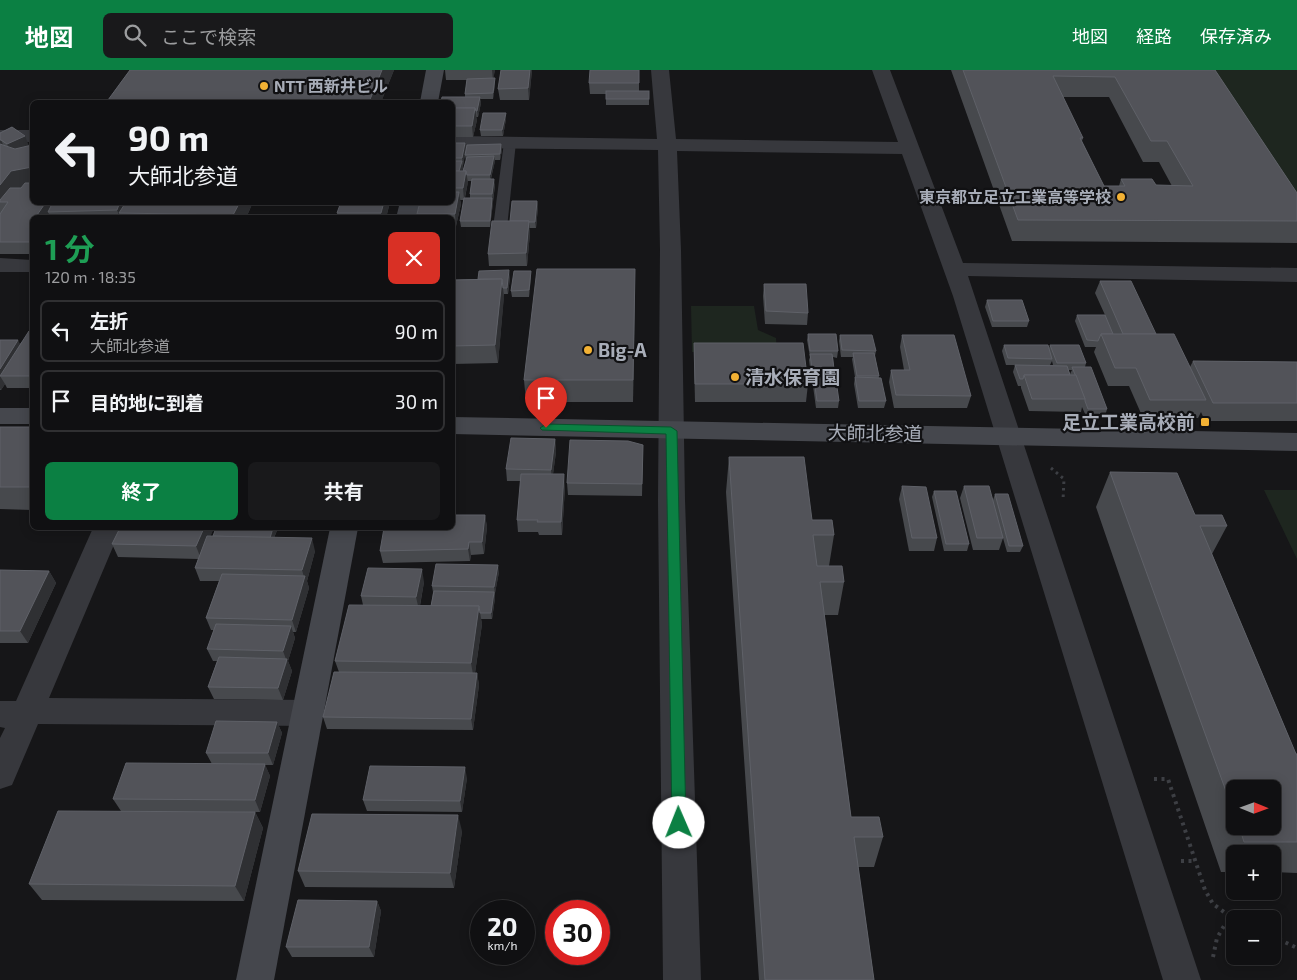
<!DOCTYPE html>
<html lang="ja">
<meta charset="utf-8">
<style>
body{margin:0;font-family:"Exo 2","Noto Sans JP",sans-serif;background:#19191b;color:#f1f3f6;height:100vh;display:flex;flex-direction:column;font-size:19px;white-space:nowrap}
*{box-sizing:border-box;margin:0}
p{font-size:16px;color:#9c9d9f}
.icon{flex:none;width:28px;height:28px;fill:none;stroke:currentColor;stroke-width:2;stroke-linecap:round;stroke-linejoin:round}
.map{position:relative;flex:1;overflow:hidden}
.drawer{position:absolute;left:30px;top:145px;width:425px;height:315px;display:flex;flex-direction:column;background:#101012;border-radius:8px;box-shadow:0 2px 12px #0003,0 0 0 1px #303032}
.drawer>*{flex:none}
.hud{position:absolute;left:30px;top:30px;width:425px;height:105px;border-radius:8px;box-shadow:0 2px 12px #0003,0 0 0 1px #303032;background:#101012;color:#f1f3f6;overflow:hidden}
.needle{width:32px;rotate:91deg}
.fabs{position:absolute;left:1226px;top:710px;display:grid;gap:10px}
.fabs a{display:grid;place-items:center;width:55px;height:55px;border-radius:8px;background:#101012;box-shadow:0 2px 12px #0003,0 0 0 1px #303032;font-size:25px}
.speed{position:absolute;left:470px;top:830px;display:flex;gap:10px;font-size:25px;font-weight:700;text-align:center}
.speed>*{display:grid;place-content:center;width:65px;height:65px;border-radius:50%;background:#101012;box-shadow:0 2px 12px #0003,0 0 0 1px #303032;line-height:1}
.speed small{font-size:12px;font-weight:400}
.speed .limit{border:8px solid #d22;background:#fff;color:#111}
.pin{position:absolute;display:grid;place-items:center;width:42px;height:42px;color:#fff;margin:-51px -21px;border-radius:50% 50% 50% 0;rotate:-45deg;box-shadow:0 0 5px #0007}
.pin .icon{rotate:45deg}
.me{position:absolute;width:55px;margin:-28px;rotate:359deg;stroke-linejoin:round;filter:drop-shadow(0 0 4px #0008)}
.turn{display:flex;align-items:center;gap:18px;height:105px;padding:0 15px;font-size:22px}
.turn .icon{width:65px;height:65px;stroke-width:2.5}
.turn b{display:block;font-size:35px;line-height:42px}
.round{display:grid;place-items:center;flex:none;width:52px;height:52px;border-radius:8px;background:#19191b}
.overview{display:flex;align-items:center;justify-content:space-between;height:85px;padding:0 15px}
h1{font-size:30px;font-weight:700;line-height:38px;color:#1e9e55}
.action{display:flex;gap:10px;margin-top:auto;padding:10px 15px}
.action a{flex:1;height:58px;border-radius:8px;background:#0b8043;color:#fff;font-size:20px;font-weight:700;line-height:58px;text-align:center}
.action a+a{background:#19191b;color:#f1f3f6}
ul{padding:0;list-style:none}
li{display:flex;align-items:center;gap:15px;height:62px;margin:0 10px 8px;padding:0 5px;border:2px solid #303032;border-radius:8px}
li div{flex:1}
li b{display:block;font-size:19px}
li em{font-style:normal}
header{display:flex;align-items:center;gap:30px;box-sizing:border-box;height:70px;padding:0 25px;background:#0b8043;color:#fff}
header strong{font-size:24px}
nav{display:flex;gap:28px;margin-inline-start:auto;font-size:18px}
.search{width:350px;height:45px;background:#19191b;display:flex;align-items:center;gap:12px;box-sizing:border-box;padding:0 18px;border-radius:8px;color:#9c9d9f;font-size:19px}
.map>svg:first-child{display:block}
.green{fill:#1e261f}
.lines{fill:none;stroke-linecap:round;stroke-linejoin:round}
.path-far1{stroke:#3d3f44;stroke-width:3;stroke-dasharray:2.5 4;stroke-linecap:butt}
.path{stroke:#3d3f44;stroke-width:4;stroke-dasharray:3 4.5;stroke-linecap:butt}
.lane{fill:#37383d;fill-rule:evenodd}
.street{fill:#37383d;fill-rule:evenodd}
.secondary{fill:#45474d;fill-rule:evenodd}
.wall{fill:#47494d;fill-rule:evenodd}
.shaded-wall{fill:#2f3033}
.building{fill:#525359;stroke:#5f6168;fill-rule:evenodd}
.route{fill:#0b8043;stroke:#07532c}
.poi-dot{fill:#f2b134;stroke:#111113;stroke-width:2}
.labels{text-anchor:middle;stroke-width:4.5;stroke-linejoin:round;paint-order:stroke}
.far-poi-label{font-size:16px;font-weight:bold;fill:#a8adb8;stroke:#111113;text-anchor:start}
.poi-label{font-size:19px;font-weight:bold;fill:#a8adb8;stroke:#111113;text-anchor:start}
.street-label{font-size:19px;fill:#a8adb8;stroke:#111113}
</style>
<header>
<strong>地図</strong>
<div class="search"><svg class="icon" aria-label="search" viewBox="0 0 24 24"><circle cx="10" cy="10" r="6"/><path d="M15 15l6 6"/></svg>ここで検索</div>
<nav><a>地図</a><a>経路</a><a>保存済み</a></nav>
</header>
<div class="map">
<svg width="1297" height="910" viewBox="0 0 1297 910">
<rect width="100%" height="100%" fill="#161618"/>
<g class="green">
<path d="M1205,0H1297V140Z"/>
<path d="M691,236H754L758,260L776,268L777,283L692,282Z"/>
<path d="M1264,420H1297V489Z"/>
</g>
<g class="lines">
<path class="path-far1" d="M1051,398L1064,409L1063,430"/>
<g class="path">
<path d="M1154,709H1168L1205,820L1213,834L1235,850"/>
<path d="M1181,791H1195"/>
<path d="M1272,866L1297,878"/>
<path d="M1213,887L1217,868L1224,856L1235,853"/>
</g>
<path class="lane" d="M510,68L516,72L507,158L505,161H495L493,158L504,72Z"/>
<g class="street">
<path d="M651,0H669L676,69L898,72L872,0H890L963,193L1297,198V212L968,206L1201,910H1163L953,226L902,84L677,81L681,180L685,430L701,910H663L658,430L660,180L658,80L452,78V66L657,69Z"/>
<rect x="0" y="60" width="32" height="12"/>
<path d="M0,188L32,190V202H0Z"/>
<path d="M93,458H121L49,628L308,630L319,634L324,643L319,652L308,656L38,654L12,715L0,719V668L5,658L0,657V631H16Z"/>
</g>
<g class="secondary">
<path d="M426,0H444L438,32H420Z"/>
<path d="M400,132H420L416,148H396Z"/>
<rect x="0" y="338" width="32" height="16"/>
<path d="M452,347L1297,363V381L452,364Z"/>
<path d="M330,458H358L274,910H236Z"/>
</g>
</g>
<g class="wall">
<path d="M130,0H394L381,32H109L108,30Z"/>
<path d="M445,0H495L493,8L495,14L493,29H480L481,33L478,47H476L477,50L473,67H452V32L465,27V24L467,10H446Z"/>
<path d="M501,0H532L529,30H500L498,19Z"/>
<path d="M639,0V21H649V35H606V24H590L589,13Z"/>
<path d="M951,0H1215L1297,123V173L1012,171ZM1063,27H1109L1143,92H1159L1172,116L1156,115L1121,109L1119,116H1104L1082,71L1083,68Z"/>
<path d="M506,49L503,66H481L480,60Z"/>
<path d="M12,57L32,132H253L246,148H51L50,146L32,148V184H0V63Z"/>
<path d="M452,73L466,78L501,74L502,80L500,90H495L491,109L495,115L490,157H461L460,151L464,130H460L461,134L456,156H452V148H418L417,144L452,132ZM465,85L466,91L463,101H462ZM468,111H472L470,124V128H465Z"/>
<path d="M537,131L538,137L536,158H529L530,163L527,196H489L488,184L510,151Z"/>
<path d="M341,132H390L386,148H338L337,143Z"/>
<path d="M510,207L508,224H504L498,293L452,294V210L478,209Z"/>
<path d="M531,207L529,227H512L511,221Z"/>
<path d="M1100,211L1190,297L1193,291L1297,292V351H1205L1201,342L1198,348H1143L1129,316H1108L1094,282L1096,277H1085L1075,251L1077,245H1105L1095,223Z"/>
<path d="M764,214L808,243L807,255L765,254L763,226Z"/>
<path d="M635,221L633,332H526L524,310Z"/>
<path d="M987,230L1029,251L1027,257H992L985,237Z"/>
<path d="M32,261V318H7L5,314L1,320H0V270L20,274Z"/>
<path d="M808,264L838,281L837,288L833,287L835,306V310L839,331L838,338H816L813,316L814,313H812L809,290L810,287L807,270Z"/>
<path d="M840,265L876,281L875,286L879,308L886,331L884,338H858L854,314L855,307L852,289L853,287H841L839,271Z"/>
<path d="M902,265L971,326L967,338H894L889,312L891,300H904L900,277Z"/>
<path d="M694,273L808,314L806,332H695L694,290Z"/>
<path d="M1004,275L1049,278L1050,275L1086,293L1085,297L1107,339L1105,346H1086L1082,337L1081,342L1029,341L1021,318V316H1018L1013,302L1015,295H1053L1052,291L1050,295H1006L1002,281ZM1068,300H1072L1070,304L1071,305Z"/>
<path d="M0,357H32V440L0,439Z"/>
<path d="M555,369L556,382L553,404L565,417L562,465H539L538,462H518L517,450L521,411H507L506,399Z"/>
<path d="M643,375L642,426L568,425L567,413Z"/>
<path d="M729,387L812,450L834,465L829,496L844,512L838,545H824L851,747L883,767L874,797H858L874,910H759L726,422Z"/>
<path d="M1110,402L1195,445L1227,456L1212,484L1296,684H1297V803L1272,802V784H1235V802H1221L1096,437ZM1235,719L1272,756H1235Z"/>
<path d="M902,416L937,468L934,481H909L899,429Z"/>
<path d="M964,416L993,430L995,424L1023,476L1020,482H1007L1003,468L999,480H973L960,428Z"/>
<path d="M934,421L969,474L967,481H944L932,427Z"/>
<path d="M485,445L487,457L484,484L471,485L470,491L383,493L380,481Z"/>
<path d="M120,458H214L210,466H213L216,458H278L274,468L315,481L307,511L309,518L296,562H293L295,568L288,591L292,601L283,630L214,629L208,617L217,591H213L207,579L214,560H211L206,548L219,511H200L195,498L198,489L118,487L112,474Z"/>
<path d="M0,500L49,501L56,513L28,573H0Z"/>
<path d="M499,502L495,523V528L492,549H481L482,554L475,603H477L479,615L473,660L327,659L323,647L339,602L335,591L363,535L361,526L424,512L420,536H431L433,522L432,516Z"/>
<path d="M277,652L282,663L273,695H265L270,706L260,742L121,741L113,729L212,694L206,683Z"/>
<path d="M467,708L462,742L367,741L363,730Z"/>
<path d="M255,742L263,758L244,831L42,830L29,814Z"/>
<path d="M462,761L454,818L305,817L298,801Z"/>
<path d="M377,831L381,841L374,887H292L286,877Z"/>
</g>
<g class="shaded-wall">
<path d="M382,0H394L381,32H369Z"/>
<path d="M492,0H495L493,11Z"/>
<path d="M530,0H532L529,30L528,18Z"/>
<path d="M495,8V14L493,29V23Z"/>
<path d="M480,27L481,33L478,47L477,41Z"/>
<path d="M475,38L477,50L473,67L472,56Z"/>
<path d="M506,43V49L503,66L502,60Z"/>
<path d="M25,66L32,83L16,95L7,74Z"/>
<path d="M0,70H1L11,91L0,84Z"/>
<path d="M465,73L466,79L463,94L462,88Z"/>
<path d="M501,74L502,80L500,90V84Z"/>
<path d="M494,86L495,92L490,111V105Z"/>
<path d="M462,91L463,97L460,109L459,103Z"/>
<path d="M32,97V120L8,132H0V115L11,101Z"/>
<path d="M466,101L468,113L464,130L463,118Z"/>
<path d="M494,109L495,115L493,130V134L490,157V151Z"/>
<path d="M459,122L461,134L456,156L455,144Z"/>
<path d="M537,131L538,137L536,158L535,152Z"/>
<path d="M46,132H59L48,142L50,146L49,148H35Z"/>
<path d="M120,132H135L119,143L121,148H120L117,140Z"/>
<path d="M240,132H253L246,148H234L233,145Z"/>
<path d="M384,132H390L386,148H382L381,143Z"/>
<path d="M529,151L530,163L527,196L526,183Z"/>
<path d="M635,199V221L633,332V310Z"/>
<path d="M509,200L510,207L508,224L507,218Z"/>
<path d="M531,201V207L529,227V220Z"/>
<path d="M502,209L504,227L498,293L495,275Z"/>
<path d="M18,270L24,282L0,306L5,314L1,320L0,318V299Z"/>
<path d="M555,369L556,382L552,412L551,400Z"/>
<path d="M564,404L565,417L562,465L561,452Z"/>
<path d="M485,445L487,457L484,484L482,472Z"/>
<path d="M204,458H214L201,489L196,476Z"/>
<path d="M273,458H278L271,475L269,469Z"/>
<path d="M312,468L315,481L307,511L309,518L296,562L292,550L304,507L302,500Z"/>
<path d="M469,472L471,485L470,491L468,479Z"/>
<path d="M498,495L499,502L495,523L494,517Z"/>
<path d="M422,499L424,512L419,540L416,527Z"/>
<path d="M49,501L56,513L28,573L20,561Z"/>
<path d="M494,522L495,528L492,549L491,543Z"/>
<path d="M479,536L482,554L474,610L471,593Z"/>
<path d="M291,556L295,568L288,591L292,601L283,630L278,618L287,592L283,581Z"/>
<path d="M477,603L479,615L473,660L471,649Z"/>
<path d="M277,652L282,663L273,695L268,683Z"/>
<path d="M265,694L270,706L260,742L255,730Z"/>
<path d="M465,697L467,708L462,742L460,731Z"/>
<path d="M255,742L263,758L244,831L235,816Z"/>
<path d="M458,745L462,761L454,818L450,803Z"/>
<path d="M377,831L381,841L374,887L369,877Z"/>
</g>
<g class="building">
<path d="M130,0H382L369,32H254L108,30Z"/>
<path d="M501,0H530L528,18L498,19Z"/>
<path d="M590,0H639V13H589Z"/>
<path d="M963,0H1215L1297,123V151L1018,150ZM1053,6L1115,7L1151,71H1167L1193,116L1156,115L1152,109H1121L1125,116H1104L1080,68H1083Z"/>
<path d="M495,8L493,23L465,24L467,9Z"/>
<rect x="606" y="21" width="43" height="8"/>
<path d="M442,27H480L477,41H476L475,38H452V32H441Z"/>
<path d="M452,38H475L472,56H452Z"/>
<path d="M483,43H506L502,60H480Z"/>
<path d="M12,57L25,66L7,74L1,70H0V63Z"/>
<path d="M452,73H465L462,88H452Z"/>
<path d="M0,74L15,79L32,75V97L11,101L0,115Z"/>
<path d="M501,74L500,84L465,85L467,75Z"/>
<path d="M494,86L490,105H467L466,101H463L467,87Z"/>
<path d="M452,91H462L459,101H452Z"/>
<path d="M452,101H466L463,118H452Z"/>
<path d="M472,109H494L492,124H470Z"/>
<path d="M25,113H32V132H46L35,148H32V172H0V144L8,132H0V130L10,118H21Z"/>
<path d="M452,122H459L455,144H417L420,132H452Z"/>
<path d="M464,128H492L490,151H460Z"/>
<path d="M512,131H537L535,152H528L529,151H510Z"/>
<path d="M53,132H120L117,140L48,142Z"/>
<path d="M126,132H240L233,145L119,143Z"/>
<path d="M341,132H384L381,143H337Z"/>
<rect x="418" y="147" width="26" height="1"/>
<path d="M492,151H529L526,183L488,184Z"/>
<path d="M537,199H635L633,310H524Z"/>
<path d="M509,200L507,218H503L502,209H478L479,201Z"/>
<path d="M514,201H531L529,220L511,221Z"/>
<path d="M502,209L495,275L452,276V210Z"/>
<path d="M1100,211H1131L1156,264H1123Z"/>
<path d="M764,214H806L808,243L766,241Z"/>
<path d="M987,230H1022L1029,251H993Z"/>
<path d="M1077,245H1105L1113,264H1101L1098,271L1087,270Z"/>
<path d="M29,261H32V306H0Z"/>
<path d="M808,264H836L838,281H810Z"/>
<path d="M1101,264H1174L1206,330H1150L1136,298H1115Z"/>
<path d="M840,265H872L876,281L842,280Z"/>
<path d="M902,265H954L971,326L896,325L891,300H910Z"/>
<path d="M0,270H18L0,299Z"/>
<path d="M694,273H803L808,314H695Z"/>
<path d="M1004,275H1048L1052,289L1008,288Z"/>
<path d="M1050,275H1079L1086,293H1057Z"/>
<path d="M853,283H874L879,306H857Z"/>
<path d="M810,284H832L835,306H813Z"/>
<path d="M1193,291L1297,292V333H1213Z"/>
<path d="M1015,295L1067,296L1070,305H1024L1023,309H1020Z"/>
<path d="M1072,297H1091L1107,339H1088L1085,331V329Z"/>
<path d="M1024,305H1076L1085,329H1032Z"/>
<path d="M855,307L881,308L886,331H859Z"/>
<path d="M814,309L836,310L839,331H817Z"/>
<rect x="0" y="357" width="32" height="60"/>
<path d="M511,368L555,369L551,400L506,399Z"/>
<path d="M570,370L628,371L643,375L642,414L567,413Z"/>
<path d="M729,387H804L812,450H832L834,465H813L817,496H842L844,512H820L851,747H879L883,767H854L874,910H765Z"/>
<path d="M1110,402L1177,403L1195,445H1222L1227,456H1200L1296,684H1297V772H1244L1239,756H1272V719H1235V746Z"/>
<path d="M521,404H564L561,452H537L538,450H517Z"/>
<path d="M902,416L926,417L937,468H912Z"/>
<path d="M964,416H989L1003,468H977Z"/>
<path d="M934,421H956L969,474H946Z"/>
<path d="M995,424H1008L1023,476H1009Z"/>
<path d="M452,445H485L482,472H469L468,479L380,481L384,458H452Z"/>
<path d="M120,458H204L196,476L112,474Z"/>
<path d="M216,458H273L270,468L213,466Z"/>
<path d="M207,466L312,468L302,500L195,498Z"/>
<path d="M436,494L498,495L494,517L432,516Z"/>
<path d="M368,498L422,499L416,527L361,526Z"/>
<path d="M0,500L49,501L20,561H0Z"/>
<path d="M222,504L305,506L292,550L206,548Z"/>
<path d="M434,521L494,522L491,543H480L479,536H431Z"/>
<path d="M349,535L479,536L471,593L335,591Z"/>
<path d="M216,554L291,556L283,581L207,579Z"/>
<path d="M219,587L287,589L278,618L208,617Z"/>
<path d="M334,602L477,603L471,649L323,647Z"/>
<path d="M216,651L277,652L268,683H206Z"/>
<path d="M126,693L265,694L255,730L113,729Z"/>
<path d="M370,696L465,697L460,731L363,730Z"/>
<path d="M58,741L255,742L235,816L29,814Z"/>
<path d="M312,744L458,745L450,803L298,801Z"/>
<path d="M298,830L377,831L369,877H286Z"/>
</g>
<path class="route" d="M546,354L671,357L677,361L686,753L684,758L679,759L674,758L672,753L666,364L542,360L540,358Z"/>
<g class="poi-dot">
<circle cx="264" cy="16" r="5"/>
<circle cx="1121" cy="127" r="5"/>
<circle cx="588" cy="280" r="5"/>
<circle cx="735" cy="307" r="5"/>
<rect x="1200" y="347" width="10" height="10" rx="2.5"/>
</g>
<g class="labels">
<g class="far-poi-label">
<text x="274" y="22">NTT 西新井ビル</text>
<text x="1111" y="133" text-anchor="end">東京都立足立工業高等学校</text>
</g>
<g class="poi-label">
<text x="598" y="287">Big-A</text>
<text x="745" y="314">清水保育園</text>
<text x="1195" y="359" text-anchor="end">足立工業高校前</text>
</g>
<g class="street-label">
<text transform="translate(875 363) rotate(1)" y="7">大師北参道</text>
</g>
</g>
</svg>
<div class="fabs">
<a><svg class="needle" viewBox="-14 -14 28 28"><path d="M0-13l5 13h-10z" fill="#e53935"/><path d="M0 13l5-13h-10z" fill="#9c9d9f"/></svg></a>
<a>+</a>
<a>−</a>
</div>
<div class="speed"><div>20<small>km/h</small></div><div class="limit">30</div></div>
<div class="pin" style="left:546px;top:358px;background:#d93025"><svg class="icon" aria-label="arrive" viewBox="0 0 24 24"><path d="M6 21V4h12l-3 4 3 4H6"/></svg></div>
<svg class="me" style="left:679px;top:753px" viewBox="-20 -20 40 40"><circle r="19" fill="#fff"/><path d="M0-13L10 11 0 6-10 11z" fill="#0b8043"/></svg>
<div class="hud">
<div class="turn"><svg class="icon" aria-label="left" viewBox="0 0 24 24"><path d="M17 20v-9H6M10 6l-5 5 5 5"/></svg><div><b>90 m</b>大師北参道</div></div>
</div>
<section class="drawer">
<div class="overview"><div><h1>1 分</h1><p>120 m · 18:35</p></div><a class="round" style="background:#d93025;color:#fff"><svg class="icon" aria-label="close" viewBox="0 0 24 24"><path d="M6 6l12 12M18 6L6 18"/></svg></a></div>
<ul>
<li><svg class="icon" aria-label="left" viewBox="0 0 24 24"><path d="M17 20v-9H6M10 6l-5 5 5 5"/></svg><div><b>左折</b><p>大師北参道</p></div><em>90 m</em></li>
<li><svg class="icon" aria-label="arrive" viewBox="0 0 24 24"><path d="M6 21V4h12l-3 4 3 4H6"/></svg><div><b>目的地に到着</b></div><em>30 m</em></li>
</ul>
<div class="action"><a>終了</a><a>共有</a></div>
</section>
</div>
